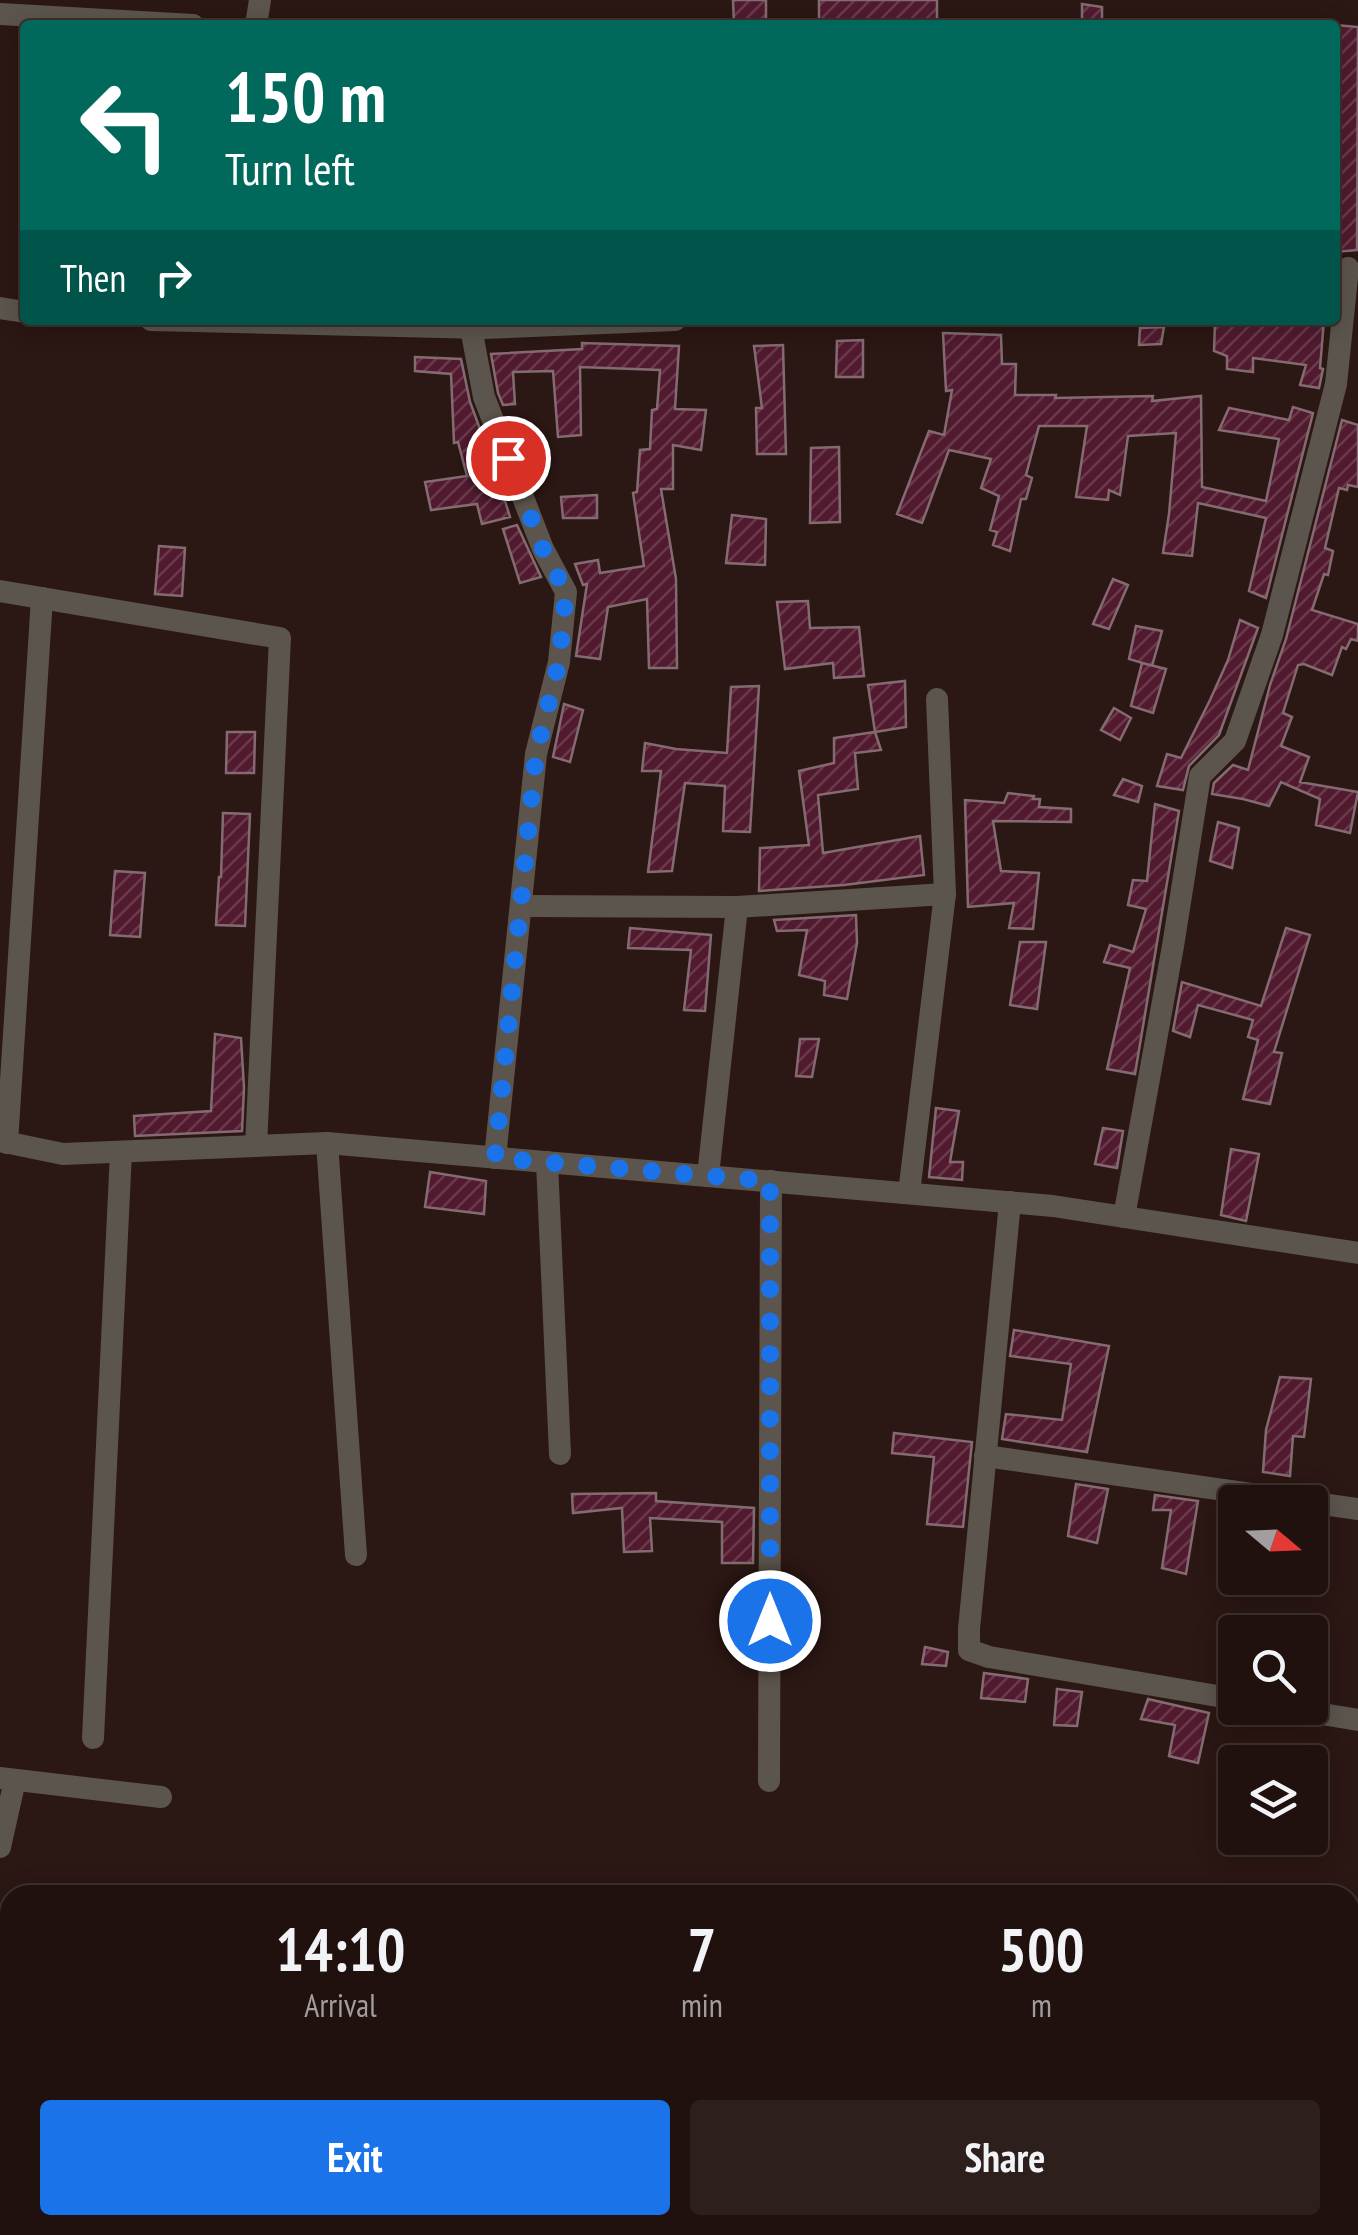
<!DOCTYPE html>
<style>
body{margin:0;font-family:"PT Sans Narrow",sans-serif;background:#2d1f1c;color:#f1f3f6;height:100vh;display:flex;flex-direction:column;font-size:38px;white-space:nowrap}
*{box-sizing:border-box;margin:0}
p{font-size:32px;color:#a29d9e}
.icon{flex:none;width:55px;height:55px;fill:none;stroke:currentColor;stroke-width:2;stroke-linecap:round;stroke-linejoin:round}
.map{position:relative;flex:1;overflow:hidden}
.sheet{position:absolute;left:0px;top:1885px;width:1360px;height:350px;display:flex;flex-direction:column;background:#20110e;border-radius:30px 30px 0 0;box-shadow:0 5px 25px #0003,0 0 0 2px #3d312e}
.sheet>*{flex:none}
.hud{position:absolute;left:20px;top:20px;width:1320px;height:305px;border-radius:10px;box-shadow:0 5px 25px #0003,0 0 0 2px #3d312e;background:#00695c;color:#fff;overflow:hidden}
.needle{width:65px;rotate:109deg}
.tools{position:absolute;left:1218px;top:1485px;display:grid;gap:20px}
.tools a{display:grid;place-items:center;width:110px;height:110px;border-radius:10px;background:#20110e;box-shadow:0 5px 25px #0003,0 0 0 2px #3d312e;font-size:50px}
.pin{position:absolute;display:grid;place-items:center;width:85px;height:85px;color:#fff;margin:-42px;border:5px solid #fff;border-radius:50%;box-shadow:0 2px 10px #0007}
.me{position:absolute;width:110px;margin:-55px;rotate:0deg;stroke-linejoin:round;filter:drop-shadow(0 0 8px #0008)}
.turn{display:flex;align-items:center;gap:35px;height:210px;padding:0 40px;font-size:45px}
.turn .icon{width:130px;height:130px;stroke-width:2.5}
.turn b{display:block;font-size:70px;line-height:85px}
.then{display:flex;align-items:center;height:95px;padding:0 40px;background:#0003;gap:20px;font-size:38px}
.eta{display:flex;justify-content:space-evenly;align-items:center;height:170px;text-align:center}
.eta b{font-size:60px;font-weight:700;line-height:70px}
.primary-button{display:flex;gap:20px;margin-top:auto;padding:20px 40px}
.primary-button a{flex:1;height:115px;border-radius:10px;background:#1a73e8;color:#fff;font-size:40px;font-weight:700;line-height:115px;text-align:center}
.primary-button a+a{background:#2d1f1c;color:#f1f3f6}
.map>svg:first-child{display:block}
.building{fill:url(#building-hatch);stroke:#846b72;stroke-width:2.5}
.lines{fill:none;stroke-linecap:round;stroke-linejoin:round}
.minor{stroke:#5c554d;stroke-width:22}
.route{stroke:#1a73e8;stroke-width:18;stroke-dasharray:0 32.4}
</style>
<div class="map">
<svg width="1358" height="2235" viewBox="0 0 1358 2235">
<defs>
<pattern id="building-hatch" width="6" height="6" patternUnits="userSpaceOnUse" patternTransform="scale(2.5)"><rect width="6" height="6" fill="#511a2f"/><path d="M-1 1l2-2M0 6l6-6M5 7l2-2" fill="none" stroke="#6a3a4c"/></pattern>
</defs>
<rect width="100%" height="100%" fill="#2b1713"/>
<g class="building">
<path d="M733,0H766V25H734Z"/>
<rect x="819" y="0" width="118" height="25"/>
<path d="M1082,4L1102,7V25H1082Z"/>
<path d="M1335,25L1358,27L1357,250L1335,252V84L1339,44H1335Z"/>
<path d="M1294,320H1324L1320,368L1323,369L1319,388L1300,385L1306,365L1253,358V372L1227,369V356L1214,351L1215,322H1293Z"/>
<path d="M1164,327L1161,344L1139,345L1140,328Z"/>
<path d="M943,333L1001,335L1002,364H1016L1015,395H1056L1055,398L1153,396L1152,401L1201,396L1202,487L1266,501L1279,439L1219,430L1229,408L1289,420L1293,407L1313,413L1266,598L1249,591L1266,518L1198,503L1192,556L1163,553L1169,514L1176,433L1128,436L1120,495L1109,490L1108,500L1076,497L1087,426H1039L1026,475L1032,478L1026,499H1021L1010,551L993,545L997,532L990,530L999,496L981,488L991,459L949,450L922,523L897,514L929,431L944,435L952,390L946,391Z"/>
<path d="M863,340V377H836L837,341Z"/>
<path d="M582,343L679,346L675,409L706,410L701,450L673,445V489H661L676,579L677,668H649L647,599L608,607L600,659L576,656L587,584L583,585L575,564L598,560L600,573L644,566L633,493L637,492L640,450L650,449L652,410L657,409L660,370L580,367L581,435L558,437L553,371L513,372L515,404L503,405L498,393L491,354L582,349Z"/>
<path d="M783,345L786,454H757L756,408H762L754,346Z"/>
<path d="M415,357L461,359L470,402L483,437L493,487L500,485L510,517L482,524L477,504L431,510L425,482L467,476L458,442L454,443L451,374L415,371Z"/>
<path d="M1342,420L1358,425V487L1348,485L1347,490L1339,488L1325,548L1333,551L1328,575L1324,574L1312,610L1358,624V641L1351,639L1346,649L1342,647L1332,675L1304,664L1298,665L1283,713L1292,717L1281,746L1309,757L1300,782L1358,792L1350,833L1316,825L1320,799L1281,782L1269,806L1243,799L1212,794L1214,783L1233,765L1248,770L1270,685L1286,639Z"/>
<path d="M839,447L840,522L810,523L811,448Z"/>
<path d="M597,495V518H563L561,497Z"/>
<path d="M732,515L766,519L765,565L726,563Z"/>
<path d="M517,525L541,577L520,583L503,529Z"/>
<path d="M159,546L185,548L182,596L155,594Z"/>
<path d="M1113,579L1128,585L1109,629L1093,624Z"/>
<path d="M808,601L810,628L859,627L864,676L834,678L833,663L785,669L777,602Z"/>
<path d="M1240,620L1258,628L1219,735L1189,766L1183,790L1157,786L1167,754L1181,758L1210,700L1228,660Z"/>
<path d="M1136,626L1162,631L1152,666L1129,659Z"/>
<path d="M1142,663L1166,669L1153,713L1131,706Z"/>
<path d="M905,681L906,727L875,732L868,685Z"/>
<path d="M759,686L750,832L723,831L725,786L685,783L672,871L648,872L661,771H642L645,743L676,749L727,753L731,687Z"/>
<path d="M564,704L583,710L570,762L553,757Z"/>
<path d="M1114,708L1131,718L1120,740L1101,730Z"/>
<path d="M227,732H255L254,773H226Z"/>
<path d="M875,732L881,750L855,753L858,789L818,795L823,853L920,836L924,875L844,885L759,891L760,848L809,845L799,771L834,763V738Z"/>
<path d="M1123,779L1142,786L1138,802L1114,795Z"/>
<path d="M1008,793L1034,796L1033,799H1040L1039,807L1071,809V822L993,821L1001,871L1039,873L1033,929L1009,928L1014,903L968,907L965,800L1004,803Z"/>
<path d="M1155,804L1179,811L1135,1074L1107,1069L1130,968L1104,962L1110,945L1133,952L1146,909L1128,905L1133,880L1147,881Z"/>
<path d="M223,813L250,814L245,926L216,925L219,877H221Z"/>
<path d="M1218,822L1239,828L1232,868L1210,861Z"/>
<path d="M115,871L145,873L140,937L110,935Z"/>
<path d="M856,915L857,943L847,999L824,995L825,981L799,975L807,930L777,931L774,920Z"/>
<path d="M630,928L711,935L705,1011L684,1010L691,950L628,948Z"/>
<path d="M1286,928L1310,935L1274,1052L1282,1053L1270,1104L1243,1099L1258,1040L1248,1037L1253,1020L1198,1005L1190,1037L1173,1031L1182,982L1261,1006Z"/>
<path d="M1020,942H1046L1037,1009L1010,1005Z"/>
<path d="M215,1034L241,1038L244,1088L242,1131L135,1136L134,1116L211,1111Z"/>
<path d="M800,1039H819L812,1077L796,1076Z"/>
<path d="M936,1108L959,1111L950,1162H963L962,1180L929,1177Z"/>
<path d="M1103,1128L1123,1131L1117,1168L1095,1164Z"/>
<path d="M1231,1149L1259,1154L1246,1221L1221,1215Z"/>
<path d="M430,1172L486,1181L484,1214L425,1207Z"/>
<path d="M1014,1330L1109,1346L1087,1452L1002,1439L1006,1414L1062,1420L1071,1364L1010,1356Z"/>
<path d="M1280,1377L1311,1379L1304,1437L1293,1436L1290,1476L1263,1472L1266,1430Z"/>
<path d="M894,1433L972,1442L963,1527L927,1524L934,1457L892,1453Z"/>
<path d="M1076,1484L1108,1489L1097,1543L1068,1536Z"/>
<path d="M656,1493V1501L754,1508L753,1563H722V1522L650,1518L652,1551L624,1552L622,1508L573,1513L572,1494Z"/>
<path d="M1155,1495L1198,1501L1186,1574L1162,1568L1171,1510H1153Z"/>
<path d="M925,1647L948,1652L946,1666L922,1664Z"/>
<path d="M984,1673L1028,1679L1025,1702L981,1698Z"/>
<path d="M1057,1689L1082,1692L1077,1726L1054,1725Z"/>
<path d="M1148,1699L1209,1713L1198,1763L1169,1756L1175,1725L1141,1719Z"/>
</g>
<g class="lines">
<g class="minor">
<path d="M0,14L193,25"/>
<path d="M256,25L260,0"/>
<path d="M0,308L25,312"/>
<path d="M151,320L483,328L675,320"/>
<path d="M471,328L484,397L543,549L566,592L559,662L536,754L495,1158"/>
<path d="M0,591L280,638L256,1146"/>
<path d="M522,906L737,907L945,894"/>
<path d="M0,1141L63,1154L327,1143L1053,1206L1358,1253"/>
<path d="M7,1143L42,598"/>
<path d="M327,1143L356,1555"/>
<path d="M547,1162L560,1454"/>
<path d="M708,1176L737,907"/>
<path d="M909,1193L945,894L937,699"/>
<path d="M1010,1202L969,1629V1650L989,1657L1235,1699"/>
<path d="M1124,1217L1173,946L1200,776L1235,741L1272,635L1336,384L1348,268"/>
<path d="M985,1456L1358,1509"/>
<path d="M1286,1708L1358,1720"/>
<path d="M93,1738L121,1152"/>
<path d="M0,1778L161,1797"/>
<path d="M769,1781L771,1181"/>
<path d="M0,1847L15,1780"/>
</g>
</g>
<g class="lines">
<path class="route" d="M508,458L543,549L566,592L559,662L536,754L495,1158L770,1181V1621"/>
</g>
</svg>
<div class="tools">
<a><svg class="needle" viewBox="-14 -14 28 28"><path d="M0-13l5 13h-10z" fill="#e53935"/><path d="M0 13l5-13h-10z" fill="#a29d9e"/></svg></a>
<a><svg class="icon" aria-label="search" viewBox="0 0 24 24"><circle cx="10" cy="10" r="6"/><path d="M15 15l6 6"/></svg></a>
<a><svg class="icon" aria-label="layers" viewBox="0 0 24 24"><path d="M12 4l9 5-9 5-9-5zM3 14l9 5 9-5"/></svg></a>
</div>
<div class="pin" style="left:508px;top:458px;background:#d93025"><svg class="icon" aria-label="arrive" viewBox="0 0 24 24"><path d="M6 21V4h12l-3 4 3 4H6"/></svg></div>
<svg class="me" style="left:770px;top:1621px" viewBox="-20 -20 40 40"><circle r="17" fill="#1a73e8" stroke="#fff" stroke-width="3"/><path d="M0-11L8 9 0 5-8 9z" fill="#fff"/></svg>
<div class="hud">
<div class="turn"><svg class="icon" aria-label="left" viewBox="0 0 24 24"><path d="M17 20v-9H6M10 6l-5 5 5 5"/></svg><div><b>150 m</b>Turn left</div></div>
<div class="then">Then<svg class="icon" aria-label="right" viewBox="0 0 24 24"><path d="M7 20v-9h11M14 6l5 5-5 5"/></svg></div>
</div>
<section class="sheet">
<div class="eta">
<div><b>14:10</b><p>Arrival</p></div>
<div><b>7</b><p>min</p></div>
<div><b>500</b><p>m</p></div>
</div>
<div class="primary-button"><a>Exit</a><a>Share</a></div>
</section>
</div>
